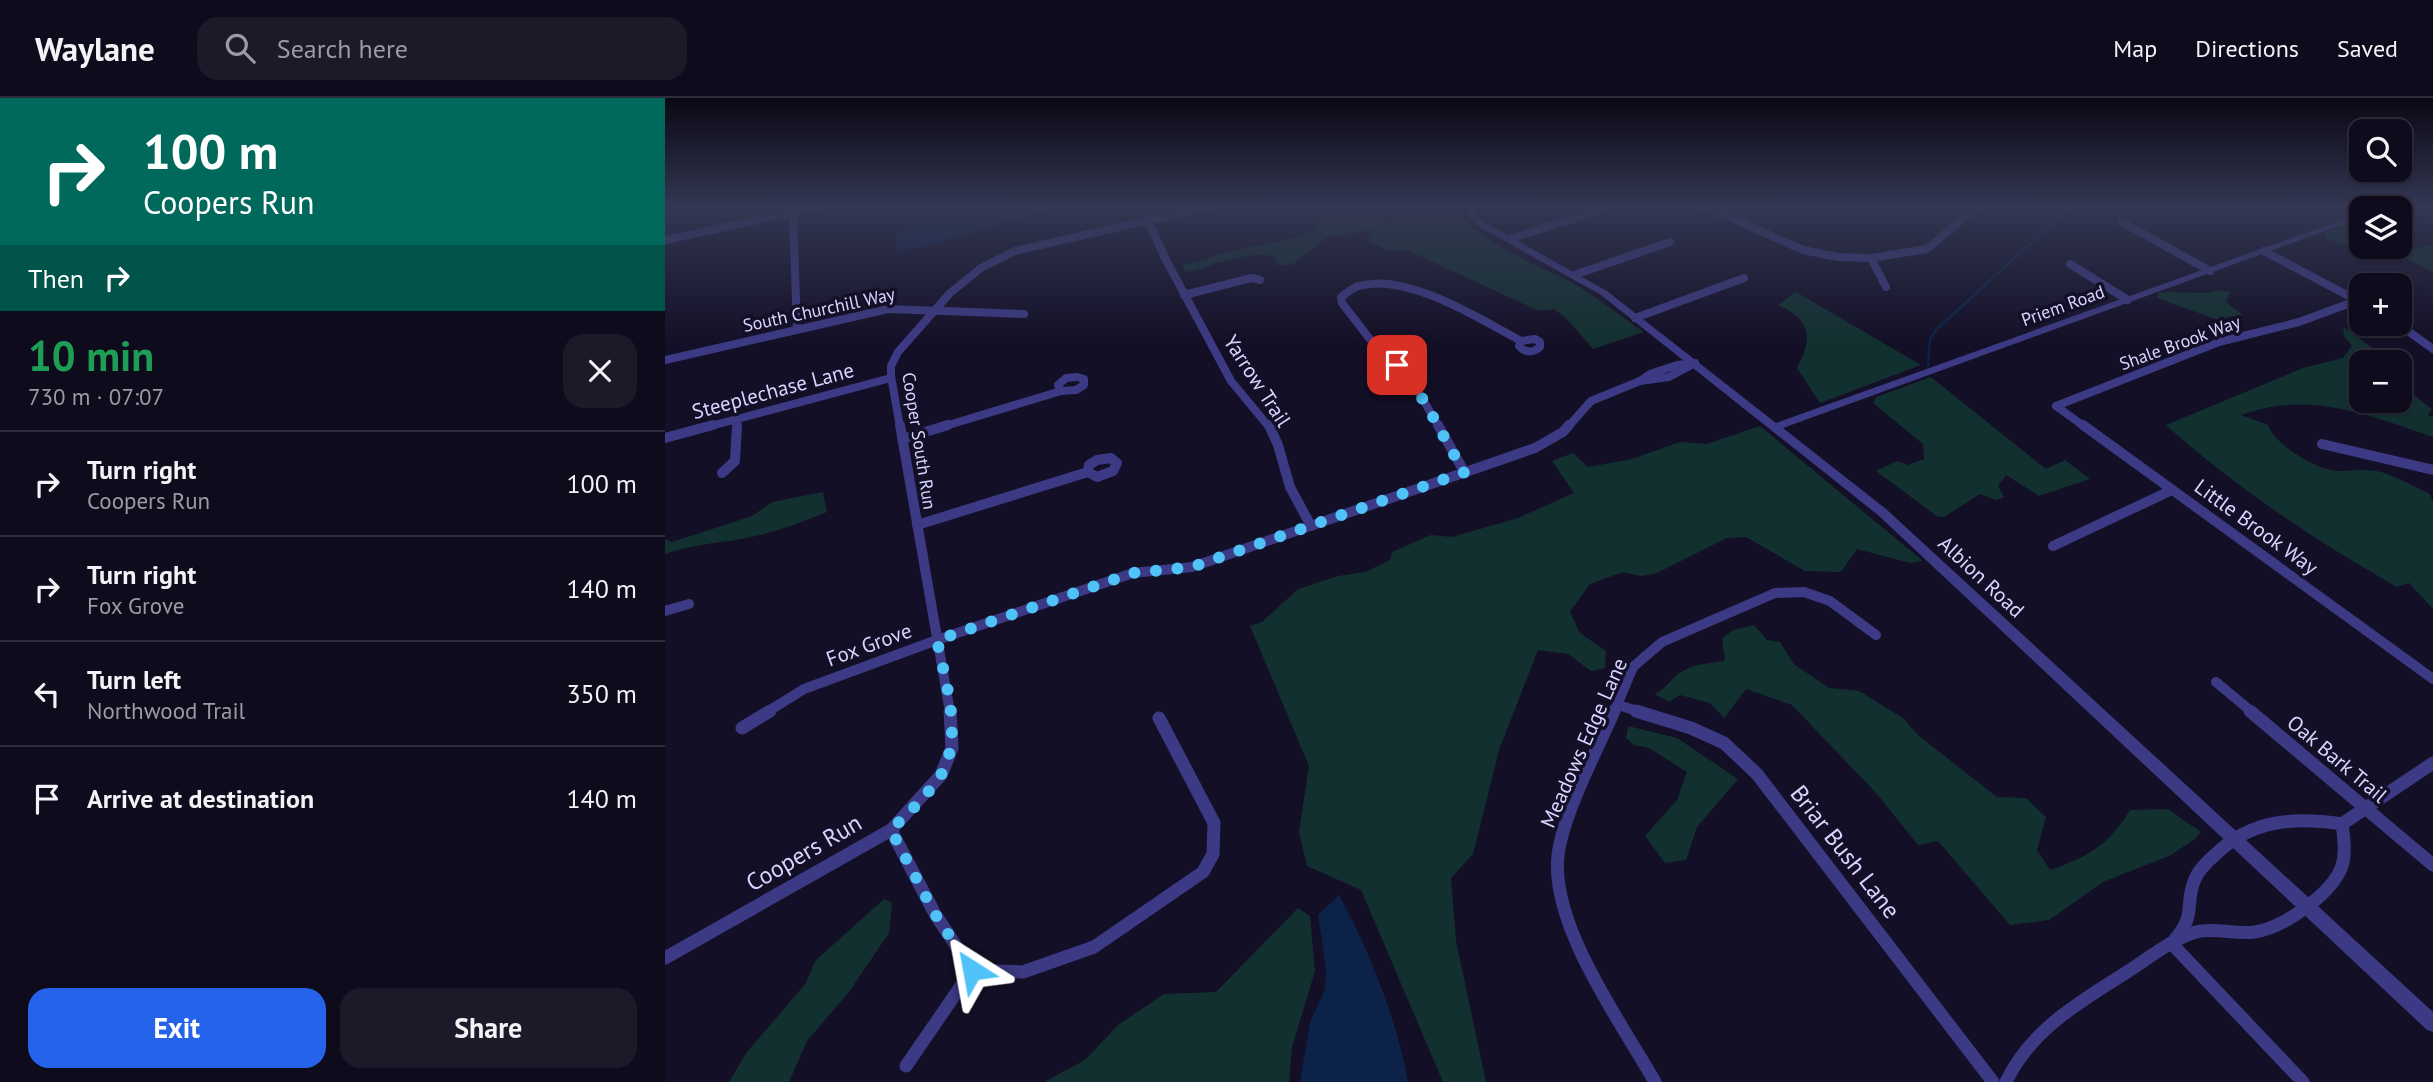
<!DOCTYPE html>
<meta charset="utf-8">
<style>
body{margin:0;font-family:"PT Sans",sans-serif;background:#1c1929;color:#f1f3f6;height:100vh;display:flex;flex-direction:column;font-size:26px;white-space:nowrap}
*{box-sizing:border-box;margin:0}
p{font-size:23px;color:#9b9ba3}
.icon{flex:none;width:38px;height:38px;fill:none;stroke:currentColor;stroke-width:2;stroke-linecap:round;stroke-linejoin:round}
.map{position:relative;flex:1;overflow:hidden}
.details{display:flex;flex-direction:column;background:#0e0b1c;width:665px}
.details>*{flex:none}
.hud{background:#00695c;color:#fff;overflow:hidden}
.tools{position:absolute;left:1684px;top:21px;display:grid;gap:14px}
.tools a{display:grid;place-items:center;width:63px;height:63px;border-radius:14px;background:#0e0b1c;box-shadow:0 2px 5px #0004,0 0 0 2px #2e2b3b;font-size:35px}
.pin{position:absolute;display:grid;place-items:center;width:60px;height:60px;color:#fff;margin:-30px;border-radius:14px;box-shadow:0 4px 10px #0006}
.me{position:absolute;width:77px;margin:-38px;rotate:326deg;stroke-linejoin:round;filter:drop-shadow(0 0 5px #0008)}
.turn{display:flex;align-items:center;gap:24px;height:147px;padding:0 28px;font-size:32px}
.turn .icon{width:91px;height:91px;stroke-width:2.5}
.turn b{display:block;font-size:49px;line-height:60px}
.then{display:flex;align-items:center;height:66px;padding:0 28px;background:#0003;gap:14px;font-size:26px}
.round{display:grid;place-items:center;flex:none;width:74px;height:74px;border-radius:21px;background:#1c1929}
.head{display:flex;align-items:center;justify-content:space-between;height:119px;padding:0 28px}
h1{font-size:42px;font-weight:800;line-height:52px;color:#1e9e55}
.primary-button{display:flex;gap:14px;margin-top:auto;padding:14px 28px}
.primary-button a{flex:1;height:80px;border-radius:21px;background:#2563eb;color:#fff;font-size:28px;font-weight:800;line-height:80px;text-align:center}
.primary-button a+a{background:#1c1929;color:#f1f3f6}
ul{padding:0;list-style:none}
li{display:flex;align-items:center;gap:21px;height:105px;padding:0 28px;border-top:2px solid #2e2b3b}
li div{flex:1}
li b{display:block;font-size:26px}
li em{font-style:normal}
header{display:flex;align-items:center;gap:42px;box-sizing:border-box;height:98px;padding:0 35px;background:#0e0b1c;border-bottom:2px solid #2e2b3b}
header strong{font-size:33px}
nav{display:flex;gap:38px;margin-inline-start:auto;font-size:24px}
.search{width:490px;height:63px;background:#1c1929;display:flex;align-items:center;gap:18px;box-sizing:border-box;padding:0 24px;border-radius:21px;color:#9b9ba3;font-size:26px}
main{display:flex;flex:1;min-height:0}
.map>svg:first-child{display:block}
.green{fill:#12302f}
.water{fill:#0c2248}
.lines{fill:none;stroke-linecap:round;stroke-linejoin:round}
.stream{stroke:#0c2248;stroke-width:2.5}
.minor-far2{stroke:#3d3a85;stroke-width:8}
.minor-far1{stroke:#3d3a85;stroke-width:10}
.minor{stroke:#3d3a85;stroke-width:13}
.tertiary{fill:#3d3a85;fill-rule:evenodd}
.route{stroke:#4fc3f7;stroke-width:12;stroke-dasharray:0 21.6}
.labels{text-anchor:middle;stroke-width:7;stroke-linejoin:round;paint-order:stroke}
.far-street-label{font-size:18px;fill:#d9d4ff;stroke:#130f26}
.street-label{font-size:21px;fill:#d9d4ff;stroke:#130f26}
.near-street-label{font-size:24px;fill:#d9d4ff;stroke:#130f26}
</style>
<header>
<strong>Waylane</strong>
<div class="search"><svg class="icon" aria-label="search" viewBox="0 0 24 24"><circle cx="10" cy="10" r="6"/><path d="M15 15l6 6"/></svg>Search here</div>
<nav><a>Map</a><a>Directions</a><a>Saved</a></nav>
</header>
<main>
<section class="details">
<div class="hud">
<div class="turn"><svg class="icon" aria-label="right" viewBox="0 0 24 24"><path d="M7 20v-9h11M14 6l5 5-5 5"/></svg><div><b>100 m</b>Coopers Run</div></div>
<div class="then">Then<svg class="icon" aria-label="right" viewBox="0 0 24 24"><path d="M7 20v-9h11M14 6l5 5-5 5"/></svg></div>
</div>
<div class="head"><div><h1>10 min</h1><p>730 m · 07:07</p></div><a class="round"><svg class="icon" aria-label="close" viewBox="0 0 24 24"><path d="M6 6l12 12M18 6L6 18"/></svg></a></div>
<ul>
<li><svg class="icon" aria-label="right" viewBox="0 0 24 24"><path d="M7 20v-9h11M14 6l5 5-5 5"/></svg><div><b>Turn right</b><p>Coopers Run</p></div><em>100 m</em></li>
<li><svg class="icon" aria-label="right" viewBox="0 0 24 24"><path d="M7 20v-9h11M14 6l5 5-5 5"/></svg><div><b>Turn right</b><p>Fox Grove</p></div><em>140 m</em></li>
<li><svg class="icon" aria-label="left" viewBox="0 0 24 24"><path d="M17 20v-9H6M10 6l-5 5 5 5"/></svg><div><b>Turn left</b><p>Northwood Trail</p></div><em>350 m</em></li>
<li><svg class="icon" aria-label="arrive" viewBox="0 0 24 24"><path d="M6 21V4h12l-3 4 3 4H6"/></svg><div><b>Arrive at destination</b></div><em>140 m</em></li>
</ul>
<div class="primary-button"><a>Exit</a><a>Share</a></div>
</section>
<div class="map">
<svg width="1768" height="984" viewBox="0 0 1768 984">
<rect width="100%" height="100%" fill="#130f26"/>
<g class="green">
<path d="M782,108H789C806,142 878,168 911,187C935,201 957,219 979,234L928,251L901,220L889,211L874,213L742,152L724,153L700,141L711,131L662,139L627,167H611V160C593,149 544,169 523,174L519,172L518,167L572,152L633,139L651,131L654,125L651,121L692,111L724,120Z"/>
<path d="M1696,123V148H1684L1660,140V134Z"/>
<path d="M1734,142L1751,150L1768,146V174L1721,149H1734Z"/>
<path d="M1555,192L1565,194L1561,204L1578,217L1562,219L1556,223L1492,200L1494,194L1540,195Z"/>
<path d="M1131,194L1256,267L1155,305L1132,270C1149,239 1145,221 1113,207Z"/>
<path d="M1678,228L1726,264H1696V303H1734V280L1737,288L1767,311L1763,317L1768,319V339C1702,317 1645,292 1576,317L1603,327C1609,346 1652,372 1672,373C1688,373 1700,370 1716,374C1733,379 1749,389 1765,396L1768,404V511L1744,485L1732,489C1651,443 1570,389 1501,327L1638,270L1678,260L1687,248L1679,238Z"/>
<path d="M1266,279L1381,371L1400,362L1425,381L1374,398L1341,377L1333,388L1339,399L1331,402L1315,396L1279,419H1273L1211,373L1232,363L1243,367L1259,361L1258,346L1208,305L1211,299Z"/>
<path d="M1095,328L1258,463L1245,465L1192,451L1176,474L1140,473L1081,439L1062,440L990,476L975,478L958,474L925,486L905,514L915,535L941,553L940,570L926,573L903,556L873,552L834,652L808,756L786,780L791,843L821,984H778L696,792L642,768L634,734L644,668L585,528L597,524L633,491L673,478L700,474L725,462L727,454L766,437L787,439L853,420L909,395L887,363L908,355L923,369L967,361L1015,344L1042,346Z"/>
<path d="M158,394L162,414C134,425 106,436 76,441C48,446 28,446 0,456V441L7,444L87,418L107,404Z"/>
<path d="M1089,527L1102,542L1115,544L1129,566L1164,590L1194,593L1238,620L1254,638L1332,699L1361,700L1381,719L1372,752L1385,772C1424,758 1443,748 1465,712L1503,711L1536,734L1530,741L1506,757L1438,784L1384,822L1345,827L1273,743L1253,747L1211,695L1127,607L1081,591L1059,620L1045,605L1015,597L1004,604L990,596C1002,590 1005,581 1016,574C1029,566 1045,565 1060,563L1057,540L1068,532Z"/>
<path d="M963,628L1012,640L1073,681L1032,729L1021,762L1000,765L980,738L1012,702L1022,674L984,650L969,647L961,640Z"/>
<path d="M219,801L227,805L224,835L184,894L142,943L124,984H64L82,954L141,885L150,863Z"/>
<path d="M633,810L645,818L650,873L627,949L624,984H379L420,962L453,927L499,896L551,894Z"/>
</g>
<g class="water">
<path d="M311,108H389L262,148L233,153L230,138L245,125Z"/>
<path d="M674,797C703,849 733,925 743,984H635L645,924L660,891L661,870L653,817Z"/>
</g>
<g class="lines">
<path class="stream" d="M1263,268L1265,241L1271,232L1406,108"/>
<g class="minor-far2">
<path d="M1040,108L1138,152L1173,159L1206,160L1262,151L1312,108"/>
<path d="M128,114L132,231"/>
<path d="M483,122L500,160L566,283L604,329"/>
<path d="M1457,124L1545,173"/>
<path d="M844,141L938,111"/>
<path d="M0,142L156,108"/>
<path d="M1599,153L1695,204"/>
<path d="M1206,160L1221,189"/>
<path d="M1405,166L1463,202"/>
<path d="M909,177L1005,144"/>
<path d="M1731,187L1741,184"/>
<path d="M519,197L586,180L595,182"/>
<path d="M970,220L1079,180"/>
<path d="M1733,226L1768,251"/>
<path d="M870,241L875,244V249C868,255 860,255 854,248L856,243Z"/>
<path d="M0,262L223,211L359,216"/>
<path d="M412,279L419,281V287L411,292L396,293L393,287L401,280Z"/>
<path d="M975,283L1004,279L1030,265"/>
<path d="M1391,308L1420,329"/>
<path d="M1391,308L1554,244L1634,224L1696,201"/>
<path d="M42,329L226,280"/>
<path d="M72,329V321"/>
<path d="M235,329L226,278V268L233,254L285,195L316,170L350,153L546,108"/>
<path d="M277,329L396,293"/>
<path d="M774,329L750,288L704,240L677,205L676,199C682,195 688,189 694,188C742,174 815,221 856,243"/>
<path d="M903,329L926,303L975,283L985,276L1012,267L1030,265"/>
</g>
<g class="minor-far1">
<path d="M235,327L285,614"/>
<path d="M604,327L613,347L625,389L646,428"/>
<path d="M773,327L800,375"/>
<path d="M1418,327L1768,581"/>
<path d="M0,340L48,327"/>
<path d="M237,341L283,327"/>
<path d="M1657,346L1768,372"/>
<path d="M446,360L452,365L448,373L432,379L423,374L424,367L432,362Z"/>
<path d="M57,375L70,363L72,327"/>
<path d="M252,427L423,374"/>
<path d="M1388,448L1507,392"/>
<path d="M0,513L24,506"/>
<path d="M1551,584L1587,614"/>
<path d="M953,607L976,614"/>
<path d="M102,614L139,591L272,542L468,475L527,469L870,350L898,334L904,327"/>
<path d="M949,614L968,569L997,544L1110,495L1139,494L1165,503L1211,537"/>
</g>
<g class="minor">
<path d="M949,613C932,652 898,716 893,757C885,827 956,924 990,984"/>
<path d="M971,613L1026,630L1059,645L1092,676L1328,984"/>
<path d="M1585,613L1768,767"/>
<path d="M77,630L105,613"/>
<path d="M226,732L270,816L307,872L358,874L429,849L538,774L548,756L549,725L494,620"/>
<path d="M1510,841C1532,816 1519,806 1530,781C1534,771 1543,763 1551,756C1587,721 1630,719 1677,726L1768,665"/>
<path d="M1506,845L1638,984"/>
<path d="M0,860L226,732L276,677L287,650L285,613"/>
<path d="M241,968L307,872"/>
<path d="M1341,984C1366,931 1414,905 1462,874C1484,860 1505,842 1531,834C1550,829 1570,837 1590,834C1618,830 1667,796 1677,768C1681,755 1679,740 1677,726"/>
</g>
<g class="tertiary">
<path d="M796,108H805L819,124L942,193L1111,325L1696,115V120L1118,330L1221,411L1768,914V934L1762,932L1213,417L936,197L813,128Z"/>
<path d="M1712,108H1725L1722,110H1711Z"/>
</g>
</g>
<linearGradient id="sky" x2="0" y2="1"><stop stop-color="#0a0815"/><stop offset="0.44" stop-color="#333752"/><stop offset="1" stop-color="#333752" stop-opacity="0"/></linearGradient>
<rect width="1768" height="246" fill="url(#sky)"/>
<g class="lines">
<path class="route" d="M307,872L270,816L226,732C243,715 261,699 274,680C300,641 280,584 272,542L468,475L527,469L800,374C776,339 762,299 732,267"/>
</g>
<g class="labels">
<g class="far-street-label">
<text transform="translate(1398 208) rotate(-20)" y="6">Priem Road</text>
<text transform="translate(154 212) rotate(-12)" y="6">South Churchill Way</text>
<text transform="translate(1515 245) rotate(-20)" y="6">Shale Brook Way</text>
<text transform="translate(254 343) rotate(81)" y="6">Cooper South Run</text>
</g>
<g class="street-label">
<text transform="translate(592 283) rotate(57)" y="7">Yarrow Trail</text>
<text transform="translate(108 293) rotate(-15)" y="7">Steeplechase Lane</text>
<text transform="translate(1591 429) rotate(36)" y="7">Little Brook Way</text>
<text transform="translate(1316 479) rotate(43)" y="7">Albion Road</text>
<text transform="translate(204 547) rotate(-20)" y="7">Fox Grove</text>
<text transform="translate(919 645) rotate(-66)" y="7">Meadows Edge Lane</text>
<text transform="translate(1672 661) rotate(40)" y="7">Oak Bark Trail</text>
</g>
<g class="near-street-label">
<text transform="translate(1180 754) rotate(52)" y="8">Briar Bush Lane</text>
<text transform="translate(139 755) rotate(-30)" y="8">Coopers Run</text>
</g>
</g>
</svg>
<div class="tools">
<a><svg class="icon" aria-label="search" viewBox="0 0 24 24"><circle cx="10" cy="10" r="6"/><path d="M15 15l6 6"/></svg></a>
<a><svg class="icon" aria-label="layers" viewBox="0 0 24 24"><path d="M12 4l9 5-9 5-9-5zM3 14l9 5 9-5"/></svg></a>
<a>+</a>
<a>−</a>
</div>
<div class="pin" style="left:732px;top:267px;background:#d93025"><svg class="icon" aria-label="arrive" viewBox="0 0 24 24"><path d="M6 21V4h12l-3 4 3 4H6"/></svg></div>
<svg class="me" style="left:307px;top:872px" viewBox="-20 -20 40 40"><path d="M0-17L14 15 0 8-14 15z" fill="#4fc3f7" stroke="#fff" stroke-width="4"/></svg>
</div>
</main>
